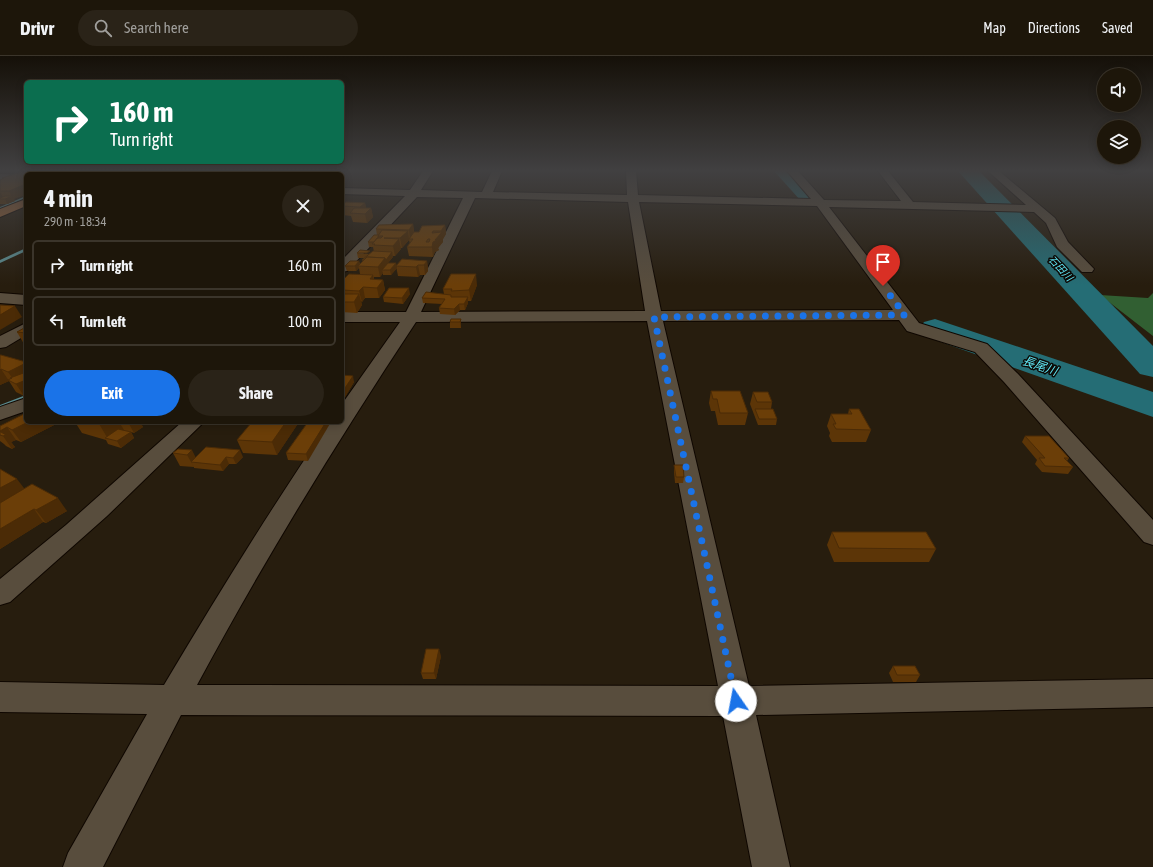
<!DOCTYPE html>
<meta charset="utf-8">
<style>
body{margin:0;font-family:"Asap Condensed","Noto Sans JP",sans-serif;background:#2a2318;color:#f1f3f6;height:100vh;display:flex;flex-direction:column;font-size:15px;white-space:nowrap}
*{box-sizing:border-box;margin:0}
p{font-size:13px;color:#a09f9c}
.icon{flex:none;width:22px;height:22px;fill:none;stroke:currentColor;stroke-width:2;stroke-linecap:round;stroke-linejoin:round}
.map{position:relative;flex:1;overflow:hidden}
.panel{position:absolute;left:24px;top:116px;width:320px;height:252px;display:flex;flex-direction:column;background:#1d160a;border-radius:6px;box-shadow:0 2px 10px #0003,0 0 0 1px #3b352b}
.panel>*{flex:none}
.hud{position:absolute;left:24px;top:24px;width:320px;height:84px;border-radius:6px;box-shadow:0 2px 10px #0003,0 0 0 1px #3b352b;background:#0b6e4f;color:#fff;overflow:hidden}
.buttons{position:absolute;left:1097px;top:12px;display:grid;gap:8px}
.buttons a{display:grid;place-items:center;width:44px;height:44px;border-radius:50%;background:#1d160a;box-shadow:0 2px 10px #0003,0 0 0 1px #3b352b;font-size:20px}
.pin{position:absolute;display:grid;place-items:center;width:34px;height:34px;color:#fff;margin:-41px -17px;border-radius:50% 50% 50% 0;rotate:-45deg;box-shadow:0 0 4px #0007}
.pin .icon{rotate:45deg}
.me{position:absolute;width:44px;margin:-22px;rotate:348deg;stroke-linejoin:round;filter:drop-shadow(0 0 3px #0008)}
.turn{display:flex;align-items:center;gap:14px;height:84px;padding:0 20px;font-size:18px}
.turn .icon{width:52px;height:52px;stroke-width:2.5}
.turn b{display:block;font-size:28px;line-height:34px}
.round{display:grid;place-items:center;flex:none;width:42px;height:42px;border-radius:21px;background:#2a2318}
.overview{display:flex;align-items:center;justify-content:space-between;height:68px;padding:0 20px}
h1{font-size:24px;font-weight:700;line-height:30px}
.action{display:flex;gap:8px;margin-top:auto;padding:8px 20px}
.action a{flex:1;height:46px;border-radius:24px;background:#1a73e8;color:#fff;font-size:16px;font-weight:700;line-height:46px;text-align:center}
.action a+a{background:#2a2318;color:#f1f3f6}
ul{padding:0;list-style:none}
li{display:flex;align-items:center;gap:12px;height:50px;margin:0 8px 6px;padding:0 12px;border:2px solid #3b352b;border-radius:6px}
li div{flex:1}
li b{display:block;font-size:15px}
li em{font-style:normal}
header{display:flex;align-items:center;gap:24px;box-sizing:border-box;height:56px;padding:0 20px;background:#1d160a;border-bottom:1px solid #3b352b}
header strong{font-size:19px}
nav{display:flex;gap:22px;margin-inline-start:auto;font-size:14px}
.search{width:280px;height:36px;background:#2a2318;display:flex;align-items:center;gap:10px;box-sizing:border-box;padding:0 14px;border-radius:22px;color:#a09f9c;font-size:15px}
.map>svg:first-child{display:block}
.forest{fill:#315f32}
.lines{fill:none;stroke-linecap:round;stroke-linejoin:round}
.stream{fill:#5c8d90;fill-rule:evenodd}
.river{fill:#256d75;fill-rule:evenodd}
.minor-casing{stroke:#0f0700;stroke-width:2}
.major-casing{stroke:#0f0700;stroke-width:2}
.minor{fill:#584d3d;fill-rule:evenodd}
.major{fill:#996438;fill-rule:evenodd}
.wall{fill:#5c3507}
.shaded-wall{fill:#4b2b06}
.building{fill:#6b3e08;stroke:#4b2b06;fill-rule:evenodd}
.route{stroke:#1a73e8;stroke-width:7;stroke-dasharray:0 12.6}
.labels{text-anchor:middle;stroke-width:3;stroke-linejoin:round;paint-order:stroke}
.far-water-label{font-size:10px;font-style:italic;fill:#60e8f7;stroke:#0c0804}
.water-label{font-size:12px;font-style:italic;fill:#60e8f7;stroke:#0c0804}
</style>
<header>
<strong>Drivr</strong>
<div class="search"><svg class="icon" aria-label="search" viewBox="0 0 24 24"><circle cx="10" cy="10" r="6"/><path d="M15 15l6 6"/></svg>Search here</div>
<nav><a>Map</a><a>Directions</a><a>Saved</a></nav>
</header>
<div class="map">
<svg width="1153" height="811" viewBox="0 0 1153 811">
<rect width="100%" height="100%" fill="#271d0e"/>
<path class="forest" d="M1153,237V280L1100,239L1148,242Z"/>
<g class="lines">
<g class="stream">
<path d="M86,115H91L86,118H81Z"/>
<path d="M186,115H191L186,118H181Z"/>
<path d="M26,140V142L0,153V151Z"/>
<path d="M26,192V195L0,207V204Z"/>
<path d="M26,339V343L0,353V349Z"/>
</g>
<g class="river">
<path d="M774,115H796L820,140L817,145L809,147L801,145Z"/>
<path d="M958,115H979L1153,290V321L1140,318Z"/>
<path d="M935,263L1153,336V361L924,280L919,273L924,266Z"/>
</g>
<g class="minor-casing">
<g id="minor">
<path d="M267,115H279L276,118H265Z"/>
<path d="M423,115H433L421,134L482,136L492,115H502L493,136L627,139L626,115H636L638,139L811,143L787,115H798L824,144L901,145L878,115H888L913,146L1026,149L988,115H999L1055,162L1068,186L1094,213L1092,216H1082L1057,191L1046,167L1034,156L829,151L919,267L987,288L1018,318L1153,464V489L1144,486L1004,326L975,296L907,275L899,264L663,265L749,630L1153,623V651L756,659L790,811H752L723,660L181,659L103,811H63L68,797L147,658L0,656V626L164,629C217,540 271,452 330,366H342V348L400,266H342V256H406L463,142L417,141L347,215L342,216V204L405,140L342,138V132L410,134ZM475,142L628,146L645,255L421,256ZM639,146L817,150L893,254L661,255ZM647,265L718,630L197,629C264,504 338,384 416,266Z"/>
<path d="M0,118L26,119V125L0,124Z"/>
<path d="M0,237L26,239V249L0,247Z"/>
<path d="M26,267V279L6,291L0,292V280Z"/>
<path d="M26,342V355L0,364V351Z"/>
<path d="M182,366H204L107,460L10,546L0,549V523L66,469Z"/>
</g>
</g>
<g class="major-casing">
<g id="major">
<path d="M106,115L103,118H89L92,115Z"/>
<path d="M26,143V150L0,161V153Z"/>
</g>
</g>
<use href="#minor" class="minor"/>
<use href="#major" class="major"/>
</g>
<g class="wall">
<path d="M21,116L14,143L15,145L7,148H0V124L2,123V122Z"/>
<path d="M365,147L366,152H371L373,161L367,167L353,166L351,160L343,159L342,160L344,168L342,170V149Z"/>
<path d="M413,168L414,176H419L445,169L446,178L443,183V186L438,192L439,194L435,196L433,201L409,200L407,191L410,188L409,184L402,192H400L401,193L395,200H393V201L388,207H396L397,212L391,219H383V217L380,221H374V223L383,224L385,234L379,242H365L362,246L361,245L362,249L357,257L342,256V234L360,218L359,212L356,215H347L345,210L359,205L360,208L363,205L362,204L365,202H358L357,197L370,198L374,196L373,191H369L368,186L377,179L376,173Z"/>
<path d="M427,205L428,215L425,219H420L418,221L398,220L396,210Z"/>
<path d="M477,229L471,245H468V247L465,254H460L455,259L440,258L439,252L442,248L423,247L422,242L444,238L443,233Z"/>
<path d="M410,238L403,248L384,246L383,241Z"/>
<path d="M461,263V272H450V266Z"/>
<path d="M26,271V288H24L17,276Z"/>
<path d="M0,299L26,306V339L24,340L16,336L9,325L0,329Z"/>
<path d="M342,319L354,326L345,341H342Z"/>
<path d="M711,335L748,357L745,369H718L715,355H711L709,347Z"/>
<path d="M753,336L772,346L771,353L777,363L776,369H758L750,348Z"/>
<path d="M849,353L871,374L866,386H832L829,380L830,377L827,370L831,358H848Z"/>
<path d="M26,366H60L21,386L16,384L11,386L15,391L12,393L6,390L4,388L0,385V370Z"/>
<path d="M75,366H140L143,371L134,377L131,376L134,382L121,392L108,388L106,384L82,377Z"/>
<path d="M252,366H299L277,399L243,397L237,384Z"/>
<path d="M308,366V405L288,404L286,397Z"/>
<path d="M1025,380L1069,402L1067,405L1073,411L1068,418L1042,416L1035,408L1037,404L1022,386Z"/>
<path d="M178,393L195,401H243L236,408H229L223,415L194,412V411L180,410L173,397Z"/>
<path d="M674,409L684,421L683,427H675L674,416Z"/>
<path d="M0,413L24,433L67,455L46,467L43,466L0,493Z"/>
<path d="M832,476L936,493L929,506H834L827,489Z"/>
<path d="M441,600L436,623H423L421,617Z"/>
<path d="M893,610L920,619L916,626H893L889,617Z"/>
</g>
<g class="shaded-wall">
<path d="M215,116V118H210Z"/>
<path d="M26,128V139L14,143L15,145L7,148L5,143L12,141L9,135Z"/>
<path d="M0,136L4,143H0Z"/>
<path d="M365,147L367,156L361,158L360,151Z"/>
<path d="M371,152L373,161L367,167L365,158Z"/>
<path d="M342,156L344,168L342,170Z"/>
<path d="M413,168L414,177L410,183L409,174Z"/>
<path d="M445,169L446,178L443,183V186L438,192L439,194L435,196L433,201L432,191L433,186L441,177V175Z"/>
<path d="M408,175L409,184L402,192L400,182Z"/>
<path d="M344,182L345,187L342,190V184Z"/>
<path d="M399,183L401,193L395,200L393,190Z"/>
<path d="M392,196L393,201L382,214L383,217L380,221L378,211L385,202Z"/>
<path d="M359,205L360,210H358L359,212L356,215L355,210Z"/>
<path d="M427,205L428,215L425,219L424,209Z"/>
<path d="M396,207L397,212L391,219L390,214Z"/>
<path d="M418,209L420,219L418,221L416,211Z"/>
<path d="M476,218L477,229L471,245L469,234Z"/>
<path d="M373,219L375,229L370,223Z"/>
<path d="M383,224L385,234L379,242L377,232Z"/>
<path d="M363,231L365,242L362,246L359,235Z"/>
<path d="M409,232L410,238L403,248L402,242Z"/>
<path d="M359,238L362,249L357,257L354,246Z"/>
<path d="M468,241V247L465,254L464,248Z"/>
<path d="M459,248L460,254L455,259L454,253Z"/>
<path d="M15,250L22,261L0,274V259Z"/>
<path d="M461,263V272L460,266Z"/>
<path d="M26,307V322L16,327L8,316Z"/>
<path d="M1,313L9,325L0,329V314Z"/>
<path d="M353,320L354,326L345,341L343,335Z"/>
<path d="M26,324V339L24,340L16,328Z"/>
<path d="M28,366H60L21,386L12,374Z"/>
<path d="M98,366H119L124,374L108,383Z"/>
<path d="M128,366H140L143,371L134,377Z"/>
<path d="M286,366H299L277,399L272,386Z"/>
<path d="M326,366H331L308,405L306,398Z"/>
<path d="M7,371L16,384L11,386L15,391L12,393L3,380L0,379V375Z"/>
<path d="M131,376L134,382L121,392L117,385Z"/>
<path d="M192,394L198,406H191L194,411L187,399Z"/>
<path d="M240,394L243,401L236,408L233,402Z"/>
<path d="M226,401L229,408L223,415L220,409Z"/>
<path d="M17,423L27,436L0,450V432Z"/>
<path d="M58,442L67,455L46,467L36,454Z"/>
<path d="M34,453L43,466L0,493V473Z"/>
<path d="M439,593L441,600L436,623L434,617Z"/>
</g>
<g class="building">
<path d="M200,115H210L215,116L210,118H194Z"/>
<path d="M21,116L54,118H26V128L9,135H0V124L4,122H2Z"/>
<path d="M238,117H253L252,118H235Z"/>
<path d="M5,140H13L5,143H0V142Z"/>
<path d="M346,146L365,147L360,151L342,150V149Z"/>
<path d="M354,152H371L365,158L350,157Z"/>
<path d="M413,168L409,174L376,173L379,169Z"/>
<path d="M445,169L441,175H433L432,177L442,176L435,184H437L433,186L432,191H407L413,183H409L414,176H419L422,170ZM428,183H430L429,186H426Z"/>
<path d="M382,174L408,175L400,182H384L399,183L393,190L374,189L375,188H372L377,182H381L383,180H378Z"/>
<path d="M374,179H379L378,180V182H377L374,186H368Z"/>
<path d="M360,194L370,195L367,197H357Z"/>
<path d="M373,195L392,196L386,204L385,202L367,201L364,204H362Z"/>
<path d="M367,201L385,202L378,211L358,210Z"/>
<path d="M402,203L427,205L424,209H418L416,211L396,210Z"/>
<path d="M350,205H359L355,210H345Z"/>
<path d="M388,207H396L390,214H382Z"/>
<path d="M349,218L373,219L370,223L383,224L377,232L363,231L359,235L342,234V225Z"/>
<path d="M451,218H476L469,234L451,235L452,233H443Z"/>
<path d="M389,232H409L402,242L383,241Z"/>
<path d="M426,236L451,239V241H468L464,248H459L454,253L439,252L445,243L422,242Z"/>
<path d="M342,238H359L354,246H342Z"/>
<path d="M0,249L15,250L0,259Z"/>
<path d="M451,263H461L460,266H450Z"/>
<path d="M26,271V277L17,276Z"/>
<path d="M0,299H1L26,306V307L8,316L1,313L0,314Z"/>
<path d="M26,316V324L16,328L8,324L12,322H10Z"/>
<path d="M342,319L353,320L343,335H342Z"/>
<path d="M711,335H740L748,357H720L717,343H713Z"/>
<path d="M753,336H768L772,346H757Z"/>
<path d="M755,353H773L777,363H759Z"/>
<path d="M849,353H859L871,374L836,373L833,368H836L831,358H852Z"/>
<path d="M26,357V366H28L12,374L7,371L0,375V370Z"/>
<path d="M252,366H286L272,386L237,384Z"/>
<path d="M308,366H326L306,398L286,397Z"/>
<path d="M118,373L131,376L117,385L105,382Z"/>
<path d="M0,376H1L6,379L3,380L0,379Z"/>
<path d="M1025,380H1049L1069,402H1064L1073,411L1045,410L1039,402H1045Z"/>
<path d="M206,391L240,394L233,402L226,401L220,409L191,406Z"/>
<path d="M178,393L192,394L187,399L173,397Z"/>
<path d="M674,409H683L684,421H676Z"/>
<path d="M0,413L17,423L0,432Z"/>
<path d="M32,428L58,442L36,454L34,453L0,473V447Z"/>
<path d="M832,476H926L936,493L839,492Z"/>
<path d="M426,593H439L434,617H421Z"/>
<path d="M893,610H915L920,619H897Z"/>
</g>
<linearGradient id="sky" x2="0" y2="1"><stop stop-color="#151008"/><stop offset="0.5" stop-color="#414041"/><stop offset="1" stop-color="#414041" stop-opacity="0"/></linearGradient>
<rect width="1153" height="229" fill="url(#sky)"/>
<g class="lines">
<path class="route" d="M736,645L654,261L905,259L883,230"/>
</g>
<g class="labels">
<g class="far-water-label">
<text transform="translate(1061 212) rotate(47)" y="4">石田川</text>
</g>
<g class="water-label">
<text transform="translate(1040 310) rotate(19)" y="4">長尾川</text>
</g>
</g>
</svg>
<div class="buttons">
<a><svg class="icon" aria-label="sound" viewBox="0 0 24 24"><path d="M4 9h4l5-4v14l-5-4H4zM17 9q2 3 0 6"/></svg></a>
<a><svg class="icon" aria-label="layers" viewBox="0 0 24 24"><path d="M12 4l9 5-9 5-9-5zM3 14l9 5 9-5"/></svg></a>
</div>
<div class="pin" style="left:883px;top:230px;background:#d93025"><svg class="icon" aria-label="arrive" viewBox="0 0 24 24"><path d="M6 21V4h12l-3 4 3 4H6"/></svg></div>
<svg class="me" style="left:736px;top:645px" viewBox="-20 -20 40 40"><circle r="19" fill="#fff"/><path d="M0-13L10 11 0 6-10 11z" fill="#1a73e8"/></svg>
<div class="hud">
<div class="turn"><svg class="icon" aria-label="right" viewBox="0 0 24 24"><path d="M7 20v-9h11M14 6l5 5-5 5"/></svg><div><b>160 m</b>Turn right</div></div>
</div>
<section class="panel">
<div class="overview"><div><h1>4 min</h1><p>290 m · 18:34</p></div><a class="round"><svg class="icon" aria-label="close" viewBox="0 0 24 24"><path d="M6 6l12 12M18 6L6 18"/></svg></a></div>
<ul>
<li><svg class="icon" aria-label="right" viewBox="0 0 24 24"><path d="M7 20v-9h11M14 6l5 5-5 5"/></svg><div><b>Turn right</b></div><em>160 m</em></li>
<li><svg class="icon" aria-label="left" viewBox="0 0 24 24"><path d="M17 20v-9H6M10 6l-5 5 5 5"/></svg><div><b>Turn left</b></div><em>100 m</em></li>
</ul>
<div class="action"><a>Exit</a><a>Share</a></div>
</section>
</div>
